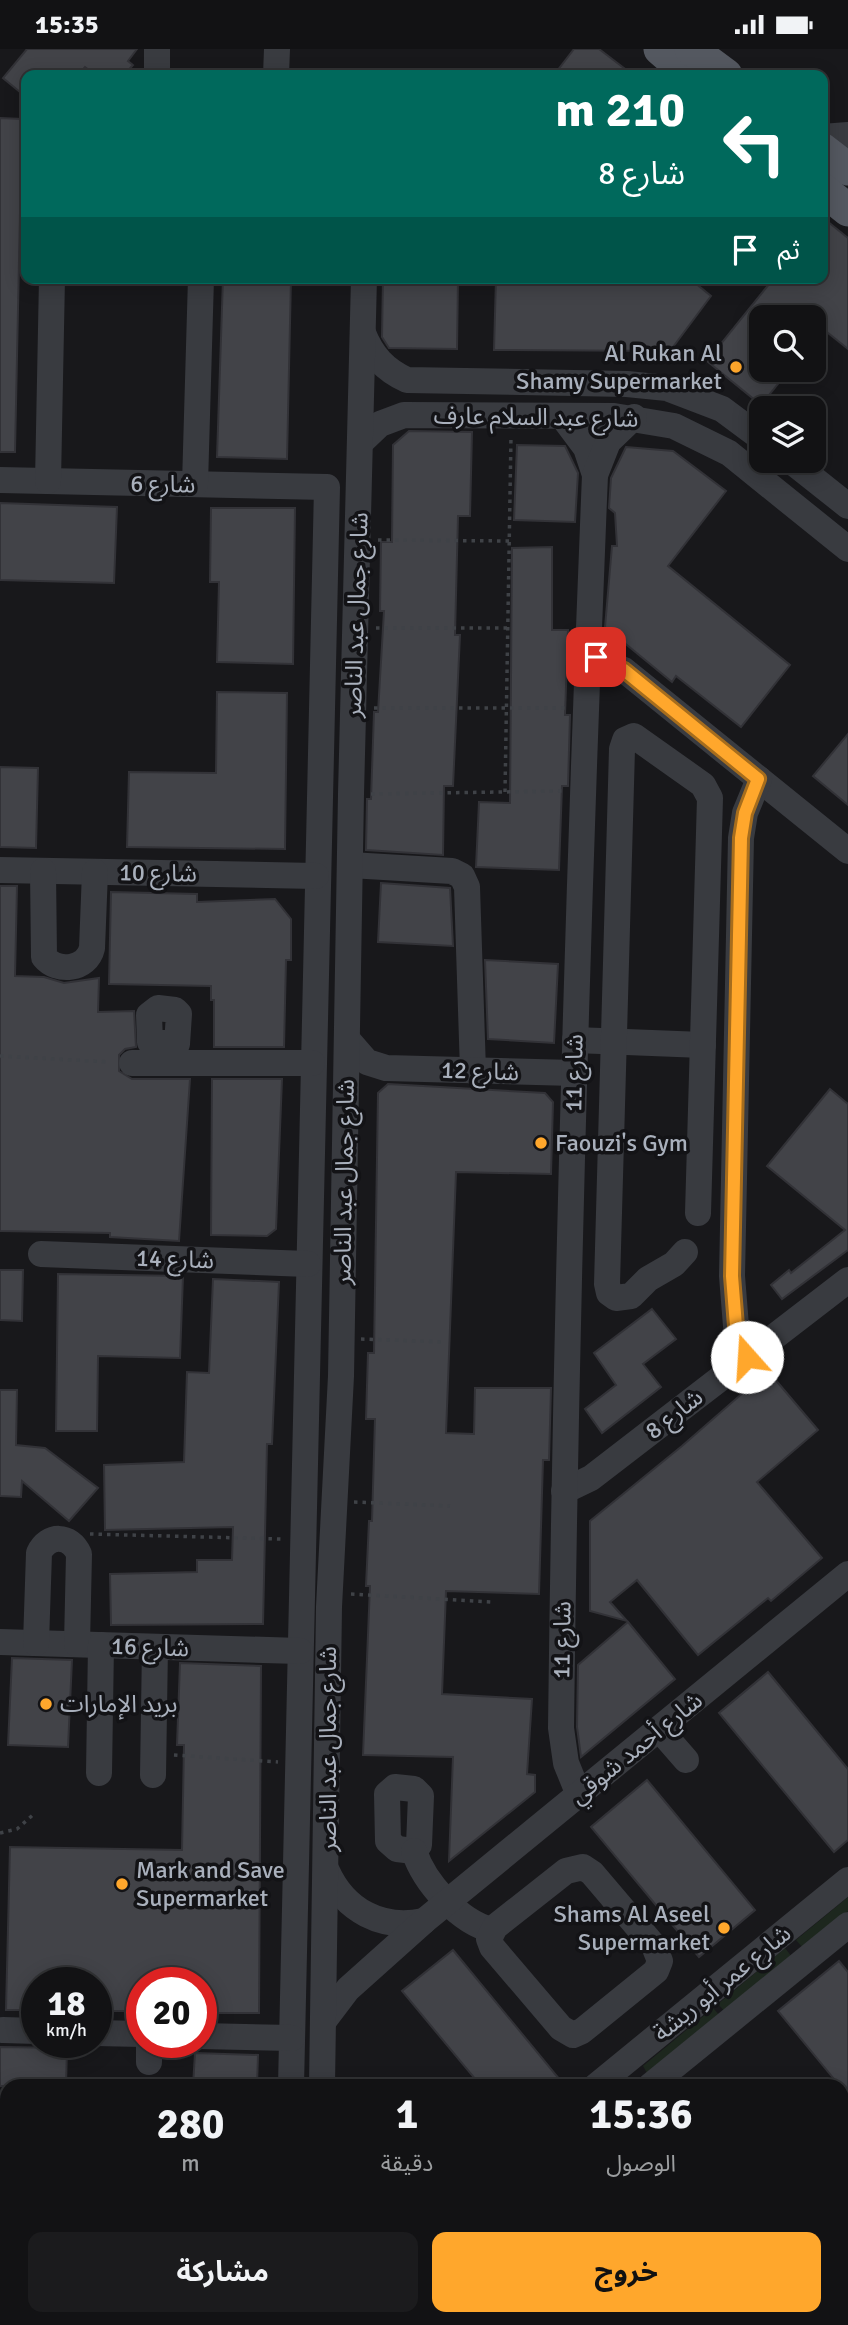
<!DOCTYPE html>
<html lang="ar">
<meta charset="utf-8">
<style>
body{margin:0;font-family:Signika,"Noto Sans Arabic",sans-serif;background:#1b1b1d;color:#f1f3f6;direction:rtl;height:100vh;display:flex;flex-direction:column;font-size:26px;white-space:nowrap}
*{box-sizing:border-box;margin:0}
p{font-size:23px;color:#9c9ea0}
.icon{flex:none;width:38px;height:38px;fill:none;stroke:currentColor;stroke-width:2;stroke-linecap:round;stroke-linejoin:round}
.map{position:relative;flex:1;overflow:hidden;direction:ltr}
.details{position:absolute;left:0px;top:2030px;width:849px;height:247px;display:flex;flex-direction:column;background:#121214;border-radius:21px 21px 0 0;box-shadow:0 4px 18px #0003,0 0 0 2px #313234;direction:rtl}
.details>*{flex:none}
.top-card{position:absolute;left:21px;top:21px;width:807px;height:214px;border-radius:14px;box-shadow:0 4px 18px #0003,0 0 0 2px #313234;direction:rtl;background:#00695c;color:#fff;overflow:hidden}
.buttons{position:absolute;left:749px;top:256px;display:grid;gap:14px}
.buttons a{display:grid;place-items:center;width:77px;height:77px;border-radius:14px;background:#121214;box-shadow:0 4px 18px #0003,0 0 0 2px #313234;font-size:35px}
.speed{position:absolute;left:21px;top:1918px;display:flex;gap:14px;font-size:35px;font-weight:700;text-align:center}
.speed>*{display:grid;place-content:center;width:91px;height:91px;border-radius:50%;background:#121214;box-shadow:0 4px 18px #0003,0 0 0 2px #313234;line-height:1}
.speed small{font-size:18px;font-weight:400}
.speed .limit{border:10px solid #d22;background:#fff;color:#111}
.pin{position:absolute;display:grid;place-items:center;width:60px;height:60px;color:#fff;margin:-30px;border-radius:14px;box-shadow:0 4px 10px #0006}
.me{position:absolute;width:77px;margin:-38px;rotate:341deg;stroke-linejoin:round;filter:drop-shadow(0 0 5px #0008)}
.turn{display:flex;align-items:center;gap:24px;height:147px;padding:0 28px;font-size:32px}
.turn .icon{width:91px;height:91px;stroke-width:2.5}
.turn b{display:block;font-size:49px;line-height:60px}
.then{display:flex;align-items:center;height:66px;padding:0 28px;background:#0003;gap:14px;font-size:26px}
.eta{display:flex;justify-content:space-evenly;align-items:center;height:119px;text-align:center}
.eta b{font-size:42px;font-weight:700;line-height:49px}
.button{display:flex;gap:14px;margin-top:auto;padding:14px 28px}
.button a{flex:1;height:80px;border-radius:14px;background:#ffa72c;color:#111;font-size:28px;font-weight:700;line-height:80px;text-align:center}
.button a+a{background:#1b1b1d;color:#f1f3f6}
.status{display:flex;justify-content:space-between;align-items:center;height:49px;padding:0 35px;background:#121214;direction:ltr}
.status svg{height:19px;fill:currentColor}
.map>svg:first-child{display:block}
.green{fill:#1d271e}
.building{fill:#424348;stroke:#323237;stroke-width:2}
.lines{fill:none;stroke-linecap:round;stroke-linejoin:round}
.path{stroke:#3f4247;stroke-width:3.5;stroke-dasharray:3.5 5;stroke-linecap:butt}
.minor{stroke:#393b40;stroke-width:26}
.major{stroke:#545860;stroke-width:33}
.route-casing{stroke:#a66d1d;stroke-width:18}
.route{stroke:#ffa72c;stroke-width:12}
.poi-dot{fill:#ffa72c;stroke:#131316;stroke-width:2.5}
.labels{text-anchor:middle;stroke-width:7;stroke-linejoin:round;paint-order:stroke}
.poi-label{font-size:24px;fill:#a9b0bc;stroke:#131316;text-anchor:start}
.street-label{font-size:24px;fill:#a9b0bc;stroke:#131316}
</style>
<div class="status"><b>15:35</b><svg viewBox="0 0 49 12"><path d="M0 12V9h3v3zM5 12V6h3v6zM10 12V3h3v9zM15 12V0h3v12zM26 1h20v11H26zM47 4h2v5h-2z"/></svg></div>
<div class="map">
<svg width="848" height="2276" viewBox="0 0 848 2276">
<rect width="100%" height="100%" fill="#18181b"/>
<g class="green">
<path d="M848,1848V1862L803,1899L796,1891Z"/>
<path d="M785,1899L792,1908L725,1963L718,1955Z"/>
<path d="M713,1959L720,1967L648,2026L643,2017Z"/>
</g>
<g class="building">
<path d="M27,0H137L128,12L133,16L124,26H96L85,18L78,26H26V48L3,29Z"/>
<path d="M574,0H599L633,26H554Z"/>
<path d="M0,69L22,70L15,403H0Z"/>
<path d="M822,168L848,189V300L823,280L814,291V268H761V320H790L761,356L707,312L774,229H822Z"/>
<path d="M223,229H291L287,410L217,408Z"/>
<path d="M383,229H458L457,300L389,299L382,288Z"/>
<path d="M496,229H689L711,247L670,302L494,301Z"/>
<path d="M409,382L472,383L470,467H458L455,586H460L453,737H444L443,806L366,801L367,750H371L374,663H378L384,562H380L381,493H392L393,396Z"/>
<path d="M517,396L565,397L578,424L575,473L514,471Z"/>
<path d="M626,398L673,402L726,442L668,517L790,616L741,678L676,627L672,633L605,578L612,497H617L615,464L609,459L611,429Z"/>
<path d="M0,454L117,458L114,534L0,531Z"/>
<path d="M211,459H295L293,615L217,613L219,533H210Z"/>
<path d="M552,498V581H568L565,666H570L568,737H562L559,821L476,818L479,753L510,754L512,499Z"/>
<path d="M217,643L287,644L285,800L127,798L129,723L216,724Z"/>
<path d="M848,685V756L813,727Z"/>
<path d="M0,718L38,719L36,799L0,798Z"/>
<path d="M381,834L450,839L453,897L378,893Z"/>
<path d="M0,837H17L15,927L44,928L64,934L99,929L98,963L134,962L136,998L125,1000L119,1006V1022L132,1030H190L179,1192L110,1188V1184L0,1182Z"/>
<path d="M111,843L197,845V853L275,850L291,870V911H286L284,998H214V951H211V937L109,935Z"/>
<path d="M485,911L558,915L554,994L488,990Z"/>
<path d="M212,1030H282L276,1180L267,1187L211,1186Z"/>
<path d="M388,1035L545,1044L553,1053L551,1125L456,1123L446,1384L474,1385L475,1339H551L549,1411H543L539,1545L446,1542L442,1645L532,1650L527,1725L535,1726V1743L449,1812L453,1708L363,1706L370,1537H366L369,1472H372L375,1370H366L368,1304H374L378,1044Z"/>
<path d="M830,1040L848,1055V1201L782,1250L771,1236L789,1221L791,1224L845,1181L767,1117Z"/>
<path d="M0,1221H23L22,1272L0,1271Z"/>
<path d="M58,1225L183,1227L180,1309L98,1307L97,1382H56Z"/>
<path d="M213,1230L279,1233L272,1395H267L263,1575L111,1576L110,1525L197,1523V1511H232L233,1478L105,1481L104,1416L184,1413L187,1323L209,1324Z"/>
<path d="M652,1260L676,1290L643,1315L661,1338L602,1384L585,1360L616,1336L594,1304Z"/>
<path d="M768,1322L818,1381L757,1433L822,1509L771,1552L768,1549L698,1606L637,1531L610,1553L627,1572L590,1562V1472L682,1397Z"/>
<path d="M0,1341H17L16,1396L45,1399L98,1439L69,1472L22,1432L21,1448L0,1447Z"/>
<path d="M628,1573L675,1630L581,1708L577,1678L578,1616Z"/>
<path d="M12,1609L72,1611L68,1698L8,1696Z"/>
<path d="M180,1614L261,1617L259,1964H201V1934H142V1962H96V1934H37V1961H6L10,1798L182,1801L184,1696H177Z"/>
<path d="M768,1623L848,1720V1791L834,1803L719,1664Z"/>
<path d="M647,1731L755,1861L699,1908L591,1778Z"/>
<path d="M453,1901L565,2037H481L402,1942Z"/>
<path d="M839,1912L848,1923V2047L778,1962Z"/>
<path d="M0,1998L67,1999L66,2037H0Z"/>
<path d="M195,2004L258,2006L257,2037H193Z"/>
</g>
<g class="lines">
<g class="path">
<path d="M378,491L509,492"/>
<path d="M376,579H507"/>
<path d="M374,659H566"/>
<path d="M505,743L511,387"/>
<path d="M371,745L563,742"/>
<path d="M0,1007L110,1013"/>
<path d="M361,1290L443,1293"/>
<path d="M354,1453L450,1457"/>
<path d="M90,1485L281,1490"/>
<path d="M351,1545L492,1553"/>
<path d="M174,1706L278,1713"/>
<path d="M0,1784L17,1780L35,1764"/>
</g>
<g class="minor">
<path d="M157,0V26"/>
<path d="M276,26L277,0"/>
<path d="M822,88L848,86"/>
<path d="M363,284C372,307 385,321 407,331L627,335L667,339L722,360L761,389"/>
<path d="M562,367L586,399L595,426"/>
<path d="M360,394L380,375L404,366L614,367L674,377L729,404L848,500"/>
<path d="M790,411L848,457"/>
<path d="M0,431L327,438L291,2037"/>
<path d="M48,432L52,229"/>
<path d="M195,435L201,229"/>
<path d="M587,606L624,621L848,802"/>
<path d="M350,816L452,822L462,827L467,838L473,1022"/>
<path d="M0,821L316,827"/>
<path d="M43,822L44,908C57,924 87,921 92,899L95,823"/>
<path d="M158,959L175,961L179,965L177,995L150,993L149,966Z"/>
<path d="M347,990L367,1013L386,1019L574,1024"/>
<path d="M575,991L703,996"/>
<path d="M132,1014H312"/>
<path d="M685,1203L674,1215L648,1230L631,1247L616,1249L609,1244L607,1235L622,700L625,691L634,687L703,736L710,749L698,1164"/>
<path d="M41,1205L308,1215"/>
<path d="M748,1309L736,1277L732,1227L741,789L745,764L759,730"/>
<path d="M564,1442L591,1429L848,1231"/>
<path d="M0,1593L300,1602"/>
<path d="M36,1594L39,1504C48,1485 70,1485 79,1505L77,1595"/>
<path d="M659,1680L686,1711"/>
<path d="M99,1724L101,1596"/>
<path d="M153,1726L155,1598"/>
<path d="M395,1738L414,1740L421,1747L419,1796L414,1802L397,1800L388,1792L387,1745Z"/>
<path d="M579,1746L566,1714L561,1679C566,1261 578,843 595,426L608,393L634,368"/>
<path d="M414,1802C424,1833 459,1873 492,1881"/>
<path d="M583,1818L592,1824L654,1897L660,1912L656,1922L582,1982L573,1986L561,1979L492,1898L489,1890L495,1878L566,1822Z"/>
<path d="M327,1822C345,1862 382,1881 424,1872"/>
<path d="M323,1973L348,1940L424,1872L848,1525"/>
<path d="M3,1981L37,1982"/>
<path d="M96,1984L142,1985"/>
<path d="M201,1987L292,1989"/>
<path d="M149,1993V2013"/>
<path d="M322,2037L329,1558L341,1327L351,745L364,229"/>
<path d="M596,2037L848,1831"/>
<path d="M650,2037L848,1876"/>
<path d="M842,2181L848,2176"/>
<path d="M842,2238L848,2233"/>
<path d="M23,2276V2270"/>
<path d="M51,2276V2270"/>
<path d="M285,2276V2270"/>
<path d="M317,2276V2270"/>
<path d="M358,2276L365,2270"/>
<path d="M721,2276L729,2270"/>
<path d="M793,2276L801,2270"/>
</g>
<g class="major">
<path d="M660,0L690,26"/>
<path d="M691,0L726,26"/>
<path d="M822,100L848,120"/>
<path d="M822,140L848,161"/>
</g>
</g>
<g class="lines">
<g class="route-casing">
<path id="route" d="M596,608L624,621L758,730L745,764L741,789L732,1227L736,1277L747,1308"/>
</g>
<use href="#route" class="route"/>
</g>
<g class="poi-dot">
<circle cx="736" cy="318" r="7"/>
<circle cx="541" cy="1094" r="7"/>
<circle cx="46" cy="1655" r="7"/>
<circle cx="122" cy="1835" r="7"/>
<circle cx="724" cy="1879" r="7"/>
</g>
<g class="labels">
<g class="poi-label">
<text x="722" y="312" text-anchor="end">Al Rukan Al<tspan x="722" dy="28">Shamy Supermarket</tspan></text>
<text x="555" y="1102">Faouzi's Gym</text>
<text x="60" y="1663">بريد الإمارات</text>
<text x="136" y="1829">Mark and Save<tspan x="136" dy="28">Supermarket</tspan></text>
<text x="710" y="1873" text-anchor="end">Shams Al Aseel<tspan x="710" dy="28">Supermarket</tspan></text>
</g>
<g class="street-label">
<text transform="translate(536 368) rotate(1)" y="8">شارع عبد السلام عارف</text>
<text transform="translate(163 435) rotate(1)" y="8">شارع 6</text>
<text transform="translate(356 566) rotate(-88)" y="8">شارع جمال عبد الناصر</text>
<text transform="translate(158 824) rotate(1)" y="8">شارع 10</text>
<text transform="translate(480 1022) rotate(2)" y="8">شارع 12</text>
<text transform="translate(574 1024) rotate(-89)" y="8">شارع 11</text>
<text transform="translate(344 1133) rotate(-89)" y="8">شارع جمال عبد الناصر</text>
<text transform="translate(175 1210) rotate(2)" y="8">شارع 14</text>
<text transform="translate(674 1365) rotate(-38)" y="8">شارع 8</text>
<text transform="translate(562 1591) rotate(-89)" y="8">شارع 11</text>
<text transform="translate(150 1598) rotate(2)" y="8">شارع 16</text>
<text transform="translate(636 1699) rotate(-39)" y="8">شارع أحمد شوقي</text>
<text transform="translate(328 1700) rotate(-90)" y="8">شارع جمال عبد الناصر</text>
<text transform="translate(722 1934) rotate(-39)" y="8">شارع عمر أبو ريشة</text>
</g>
</g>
</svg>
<div class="buttons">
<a><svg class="icon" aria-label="search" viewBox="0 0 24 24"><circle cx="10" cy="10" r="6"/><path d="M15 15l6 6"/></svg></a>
<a><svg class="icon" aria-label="layers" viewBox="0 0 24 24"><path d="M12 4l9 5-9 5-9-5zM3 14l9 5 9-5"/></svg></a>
</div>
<div class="speed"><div>18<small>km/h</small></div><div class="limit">20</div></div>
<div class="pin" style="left:596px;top:608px;background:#d93025"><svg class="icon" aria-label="arrive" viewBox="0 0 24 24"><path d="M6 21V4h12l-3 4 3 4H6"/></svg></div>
<svg class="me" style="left:747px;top:1308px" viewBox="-20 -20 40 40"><circle r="19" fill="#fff"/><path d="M0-13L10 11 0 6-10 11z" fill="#ffa72c"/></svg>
<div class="top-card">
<div class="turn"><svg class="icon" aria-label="left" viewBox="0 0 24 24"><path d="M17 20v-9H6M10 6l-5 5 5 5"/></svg><div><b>210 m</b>شارع 8</div></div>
<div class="then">ثم<svg class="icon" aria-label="arrive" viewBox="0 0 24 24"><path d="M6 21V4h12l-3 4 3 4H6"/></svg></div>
</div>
<section class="details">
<div class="eta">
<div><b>15:36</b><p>الوصول</p></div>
<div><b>1</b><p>دقيقة</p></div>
<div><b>280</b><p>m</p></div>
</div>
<div class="button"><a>خروج</a><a>مشاركة</a></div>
</section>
</div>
